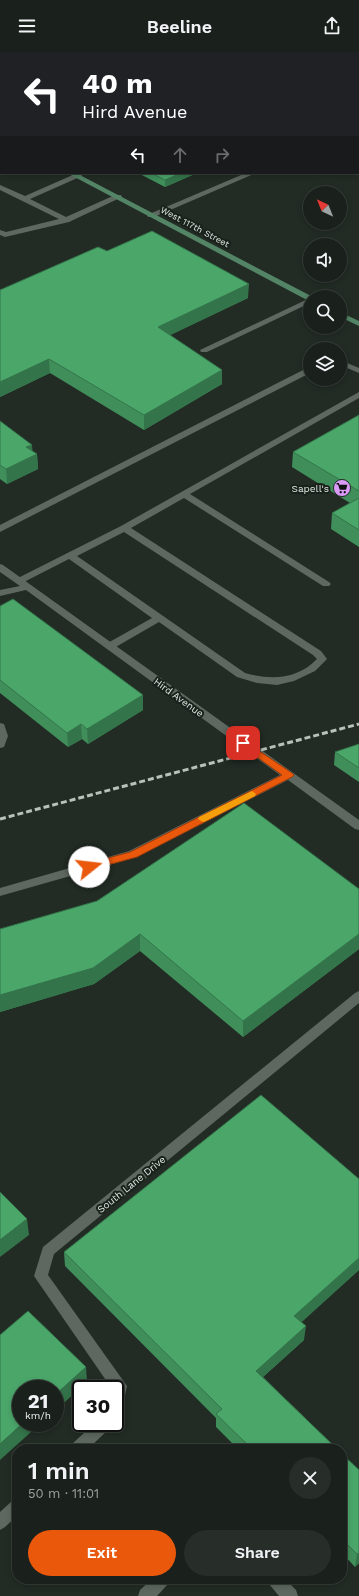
<!DOCTYPE html>
<meta charset="utf-8">
<style>
body{margin:0;font-family:"Work Sans",sans-serif;background:#272d28;color:#f1f3f6;height:100vh;display:flex;flex-direction:column;font-size:15px;white-space:nowrap}
*{box-sizing:border-box;margin:0}
p{font-size:13px;color:#9fa3a3}
.icon{flex:none;width:22px;height:22px;fill:none;stroke:currentColor;stroke-width:2;stroke-linecap:round;stroke-linejoin:round}
.map{position:relative;flex:1;overflow:hidden}
.panel{position:absolute;left:12px;top:1392px;width:335px;height:140px;display:flex;flex-direction:column;background:#1a201b;border-radius:16px;box-shadow:0 2px 6px #0003,0 0 0 1px #383e3a}
.panel>*{flex:none}
.top-card{position:absolute;left:0px;top:0px;width:359px;height:122px;box-shadow:0 2px 6px #0003,0 0 0 1px #383e3a;background:#202124;color:#fff;overflow:hidden}
.needle{width:26px;rotate:317deg}
.buttons{position:absolute;left:303px;top:134px;display:grid;gap:8px}
.buttons a{display:grid;place-items:center;width:44px;height:44px;border-radius:50%;background:#1a201b;box-shadow:0 2px 6px #0003,0 0 0 1px #383e3a;font-size:20px}
.speed{position:absolute;left:12px;top:1328px;display:flex;gap:8px;font-size:20px;font-weight:700;text-align:center}
.speed>*{display:grid;place-content:center;width:52px;height:52px;border-radius:50%;background:#1a201b;box-shadow:0 2px 6px #0003,0 0 0 1px #383e3a;line-height:1}
.speed small{font-size:10px;font-weight:400}
.speed .limit{border:2px solid #111;border-radius:6px;background:#fff;color:#111}
.pin{position:absolute;display:grid;place-items:center;width:34px;height:34px;color:#fff;margin:-17px;border-radius:8px;box-shadow:0 2px 6px #0006}
.me{position:absolute;width:44px;margin:-22px;rotate:74deg;stroke-linejoin:round;filter:drop-shadow(0 0 3px #0008)}
.turn{display:flex;align-items:center;gap:14px;height:84px;padding:0 16px;font-size:18px}
.turn .icon{width:52px;height:52px;stroke-width:2.5}
.turn b{display:block;font-size:28px;line-height:34px}
.lanes{display:flex;align-items:center;height:38px;padding:0 16px;background:#0003;justify-content:center;gap:20px;direction:ltr}
.lanes .off{opacity:.35}
.round{display:grid;place-items:center;flex:none;width:42px;height:42px;border-radius:21px;background:#272d28}
.summary{display:flex;align-items:center;justify-content:space-between;height:68px;padding:0 16px}
h1{font-size:24px;font-weight:600;line-height:30px}
.button{display:flex;gap:8px;margin-top:auto;padding:8px 16px}
.button a{flex:1;height:46px;border-radius:24px;background:#ea580c;color:#fff;font-size:16px;font-weight:600;line-height:46px;text-align:center}
.button a+a{background:#272d28;color:#f1f3f6}
header{display:flex;justify-content:space-between;align-items:center;height:52px;padding:0 16px;background:#1a201b;font-size:18px;font-weight:600}
.map>svg:first-child{display:block}
.lines{fill:none;stroke-linecap:round;stroke-linejoin:round}
.service{fill:#5e6860;fill-rule:evenodd}
.minor{fill:#5e6860;fill-rule:evenodd}
.tertiary{fill:#5e6860;fill-rule:evenodd}
.secondary{fill:#528465;fill-rule:evenodd}
.primary{fill:#47a06a;fill-rule:evenodd}
.rail{stroke:#bac1bb;stroke-width:3;stroke-dasharray:6 3;stroke-linecap:butt}
.wall{fill:#408f5b}
.shaded-wall{fill:#34744a}
.building{fill:#4ba66a;stroke:#34744a}
.route{fill:#ea580c;stroke:#983908}
.slow{fill:#f59e0b}
.labels{text-anchor:middle;stroke-width:4;stroke-linejoin:round;paint-order:stroke}
.far-street-label{font-size:9px;fill:#e3e9e4;stroke:#18211a}
.poi-label{font-size:10px;fill:#e3e9e4;stroke:#18211a;text-anchor:end}
.street-label{font-size:10px;fill:#e3e9e4;stroke:#18211a}
</style>
<header><svg class="icon" aria-label="menu" viewBox="0 0 24 24"><path d="M4 6h16M4 12h16M4 18h16"/></svg>Beeline<svg class="icon" aria-label="share" viewBox="0 0 24 24"><path d="M12 15V3M7 8l5-5 5 5M5 13v7h14v-7"/></svg></header>
<div class="map">
<svg width="359" height="1544" viewBox="0 0 359 1544">
<rect width="100%" height="100%" fill="#222b24"/>
<g class="lines">
<g class="service">
<rect x="358" y="99" width="1" height="4"/>
<path d="M246,121H256L154,165H148L147,163Z"/>
<path d="M75,122H81L82,124L30,147L66,165L115,143H121L122,145L69,170L5,185L0,183V178L6,180L59,167L0,138V133L25,144Z"/>
<path d="M310,246V251L207,300H201L200,298Z"/>
<path d="M340,308L359,316V321L340,313Z"/>
<path d="M307,316H310V321L0,480V473Z"/>
<path d="M359,340V346L190,442L329,530L331,532L329,534H323L184,446L131,476L321,599L327,607L315,619L294,629L277,633L257,631L237,625L159,570L114,596H106L105,594L106,592L152,566L69,507L22,531L19,532L14,529L16,527L121,474ZM124,480L313,603L317,607C297,628 270,628 245,621L77,504Z"/>
<path d="M0,671L4,672L8,684L4,695L0,696Z"/>
<path d="M152,1527H171L168,1532L157,1544H138L140,1538Z"/>
<path d="M266,1527H285L296,1538L298,1544H279L269,1532Z"/>
</g>
<g class="minor">
<path d="M0,512L3,513L359,768V778L355,777L288,728L137,805L0,844V836L129,799L280,723L26,538L0,544V538L20,534L0,520Z"/>
<path d="M359,939V951L54,1202L48,1223L127,1334L120,1366L115,1368V1337H112L34,1224L43,1195L355,941Z"/>
<path d="M95,1371H112L110,1376L88,1397H70L72,1392Z"/>
<path d="M17,1447V1464L5,1475L0,1478V1460L12,1449Z"/>
</g>
<rect class="tertiary" x="0" y="82" width="1" height="4"/>
<g class="secondary">
<path d="M67,121H76L313,245H310V248H307Z"/>
<path d="M340,260L359,269V274L340,265Z"/>
</g>
<g class="primary">
<path d="M358,12H359L358,17Z"/>
<rect x="0" y="96" width="1" height="4"/>
</g>
<path class="rail" d="M0,767L359,672"/>
</g>
<g class="wall">
<path d="M0,11H1V50L0,49Z"/>
<path d="M138,121H197L165,135Z"/>
<path d="M107,199L248,246L170,283L222,318V332L144,378L50,321L0,345V238Z"/>
<path d="M359,363V495L331,477L332,461L350,451L292,415L293,400Z"/>
<path d="M0,369L32,393V399L37,402L38,417L7,432L0,427Z"/>
<path d="M0,554L143,658L88,692L82,687L68,695L0,641Z"/>
<path d="M359,692V730L334,713L335,700Z"/>
<path d="M359,837V897L243,985L140,899L94,932L0,960V877Z"/>
<path d="M359,1127V1218L301,1270L304,1288L263,1325L337,1397H238L216,1375V1366L65,1214L64,1200Z"/>
<path d="M342,1402L359,1418V1511L355,1515L342,1501Z"/>
</g>
<g class="shaded-wall">
<path d="M216,0H273L269,1H212Z"/>
<path d="M181,121H197L165,135V128Z"/>
<path d="M249,232L248,246L158,289V275Z"/>
<path d="M49,307L50,321L0,345V330Z"/>
<path d="M222,318V332L144,378V363Z"/>
<path d="M32,393L33,404L37,402L38,417L7,432L6,417L26,395Z"/>
<path d="M143,643V658L88,692L87,677Z"/>
<path d="M81,672L82,687L68,695L67,681Z"/>
<path d="M140,882V899L94,932L0,960V943Z"/>
<path d="M359,882V897L243,985V969Z"/>
<path d="M27,1167L29,1183L0,1205V1188Z"/>
<path d="M359,1206V1218L293,1278L294,1264Z"/>
<path d="M306,1274L304,1288L255,1332L256,1319Z"/>
<path d="M86,1315L87,1330L55,1359V1343Z"/>
<path d="M23,1371H41L0,1408V1392Z"/>
<path d="M359,1501V1511L355,1515L357,1502Z"/>
</g>
<g class="building">
<path d="M51,0H216L212,1H46Z"/>
<rect x="0" y="11" width="1" height="25"/>
<path d="M151,121H181L165,128Z"/>
<path d="M152,179L249,232L158,275L222,318L144,363L49,307L0,330V238L98,195L107,199Z"/>
<path d="M359,363V439L293,400Z"/>
<path d="M0,369L32,393L26,395L37,402L6,417L0,413Z"/>
<path d="M359,446V478L332,461Z"/>
<path d="M13,547L143,643L87,677L81,672L67,681L0,628V554Z"/>
<path d="M359,692V716L335,700Z"/>
<path d="M244,751L359,837V882L243,969L140,882L93,916L0,943V877L97,849Z"/>
<path d="M261,1043L359,1127V1206L294,1264L306,1274L256,1319L337,1397H252L216,1362L222,1357L64,1200Z"/>
<path d="M0,1140L27,1167L0,1188Z"/>
<path d="M28,1259L86,1315L55,1343V1337H21V1371H23L0,1392V1283Z"/>
<path d="M342,1402L359,1418V1501L357,1502L342,1487Z"/>
</g>
<path class="route" d="M243,688L292,721L294,723L292,725L137,805L89,818L86,817L84,815L86,812L130,800L282,723L240,693L239,691Z"/>
<path class="slow" d="M252,739L256,742L255,744L206,769L203,770L198,767L199,765Z"/>
<defs>
<g id="supermarket-disc" transform="scale(0.9)"><circle r="9.5" fill="#d99af8" stroke="#18211a"/><path d="M-6-5.5h2.5l.6 2H6L4.5 2H-2.5L-4.4-4H-6ZM-1.5 3.2a1.3 1.3 0 1 0 .1 0ZM3 3.2a1.3 1.3 0 1 0 .1 0Z" fill="#111"/></g>
</defs>
<g fill-rule="evenodd">
<use href="#supermarket-disc" x="342" y="436"/>
</g>
<g class="labels">
<g class="far-street-label">
<text transform="translate(195 175) rotate(28)" y="3">West 117th Street</text>
</g>
<g class="poi-label">
<text x="329" y="440">Sapell's</text>
</g>
<g class="street-label">
<text transform="translate(179 645) rotate(36)" y="4">Hird Avenue</text>
<text transform="translate(131 1132) rotate(-39)" y="4">South Lane Drive</text>
</g>
</g>
</svg>
<div class="buttons">
<a><svg class="needle" viewBox="-14 -14 28 28"><path d="M0-13l5 13h-10z" fill="#e53935"/><path d="M0 13l5-13h-10z" fill="#9fa3a3"/></svg></a>
<a><svg class="icon" aria-label="sound" viewBox="0 0 24 24"><path d="M4 9h4l5-4v14l-5-4H4zM17 9q2 3 0 6"/></svg></a>
<a><svg class="icon" aria-label="search" viewBox="0 0 24 24"><circle cx="10" cy="10" r="6"/><path d="M15 15l6 6"/></svg></a>
<a><svg class="icon" aria-label="layers" viewBox="0 0 24 24"><path d="M12 4l9 5-9 5-9-5zM3 14l9 5 9-5"/></svg></a>
</div>
<div class="speed"><div>21<small>km/h</small></div><div class="limit">30</div></div>
<div class="pin" style="left:243px;top:691px;background:#d93025"><svg class="icon" aria-label="arrive" viewBox="0 0 24 24"><path d="M6 21V4h12l-3 4 3 4H6"/></svg></div>
<svg class="me" style="left:89px;top:815px" viewBox="-20 -20 40 40"><circle r="19" fill="#fff"/><path d="M0-13L10 11 0 6-10 11z" fill="#ea580c"/></svg>
<div class="top-card">
<div class="turn"><svg class="icon" aria-label="left" viewBox="0 0 24 24"><path d="M17 20v-9H6M10 6l-5 5 5 5"/></svg><div><b>40 m</b>Hird Avenue</div></div>
<div class="lanes"><svg class="icon" aria-label="left" viewBox="0 0 24 24"><path d="M17 20v-9H6M10 6l-5 5 5 5"/></svg><svg class="icon off" aria-label="ahead" viewBox="0 0 24 24"><path d="M12 20V5M6 11l6-6 6 6"/></svg><svg class="icon off" aria-label="right" viewBox="0 0 24 24"><path d="M7 20v-9h11M14 6l5 5-5 5"/></svg></div>
</div>
<section class="panel">
<div class="summary"><div><h1>1 min</h1><p>50 m · 11:01</p></div><a class="round"><svg class="icon" aria-label="close" viewBox="0 0 24 24"><path d="M6 6l12 12M18 6L6 18"/></svg></a></div>
<div class="button"><a>Exit</a><a>Share</a></div>
</section>
</div>
